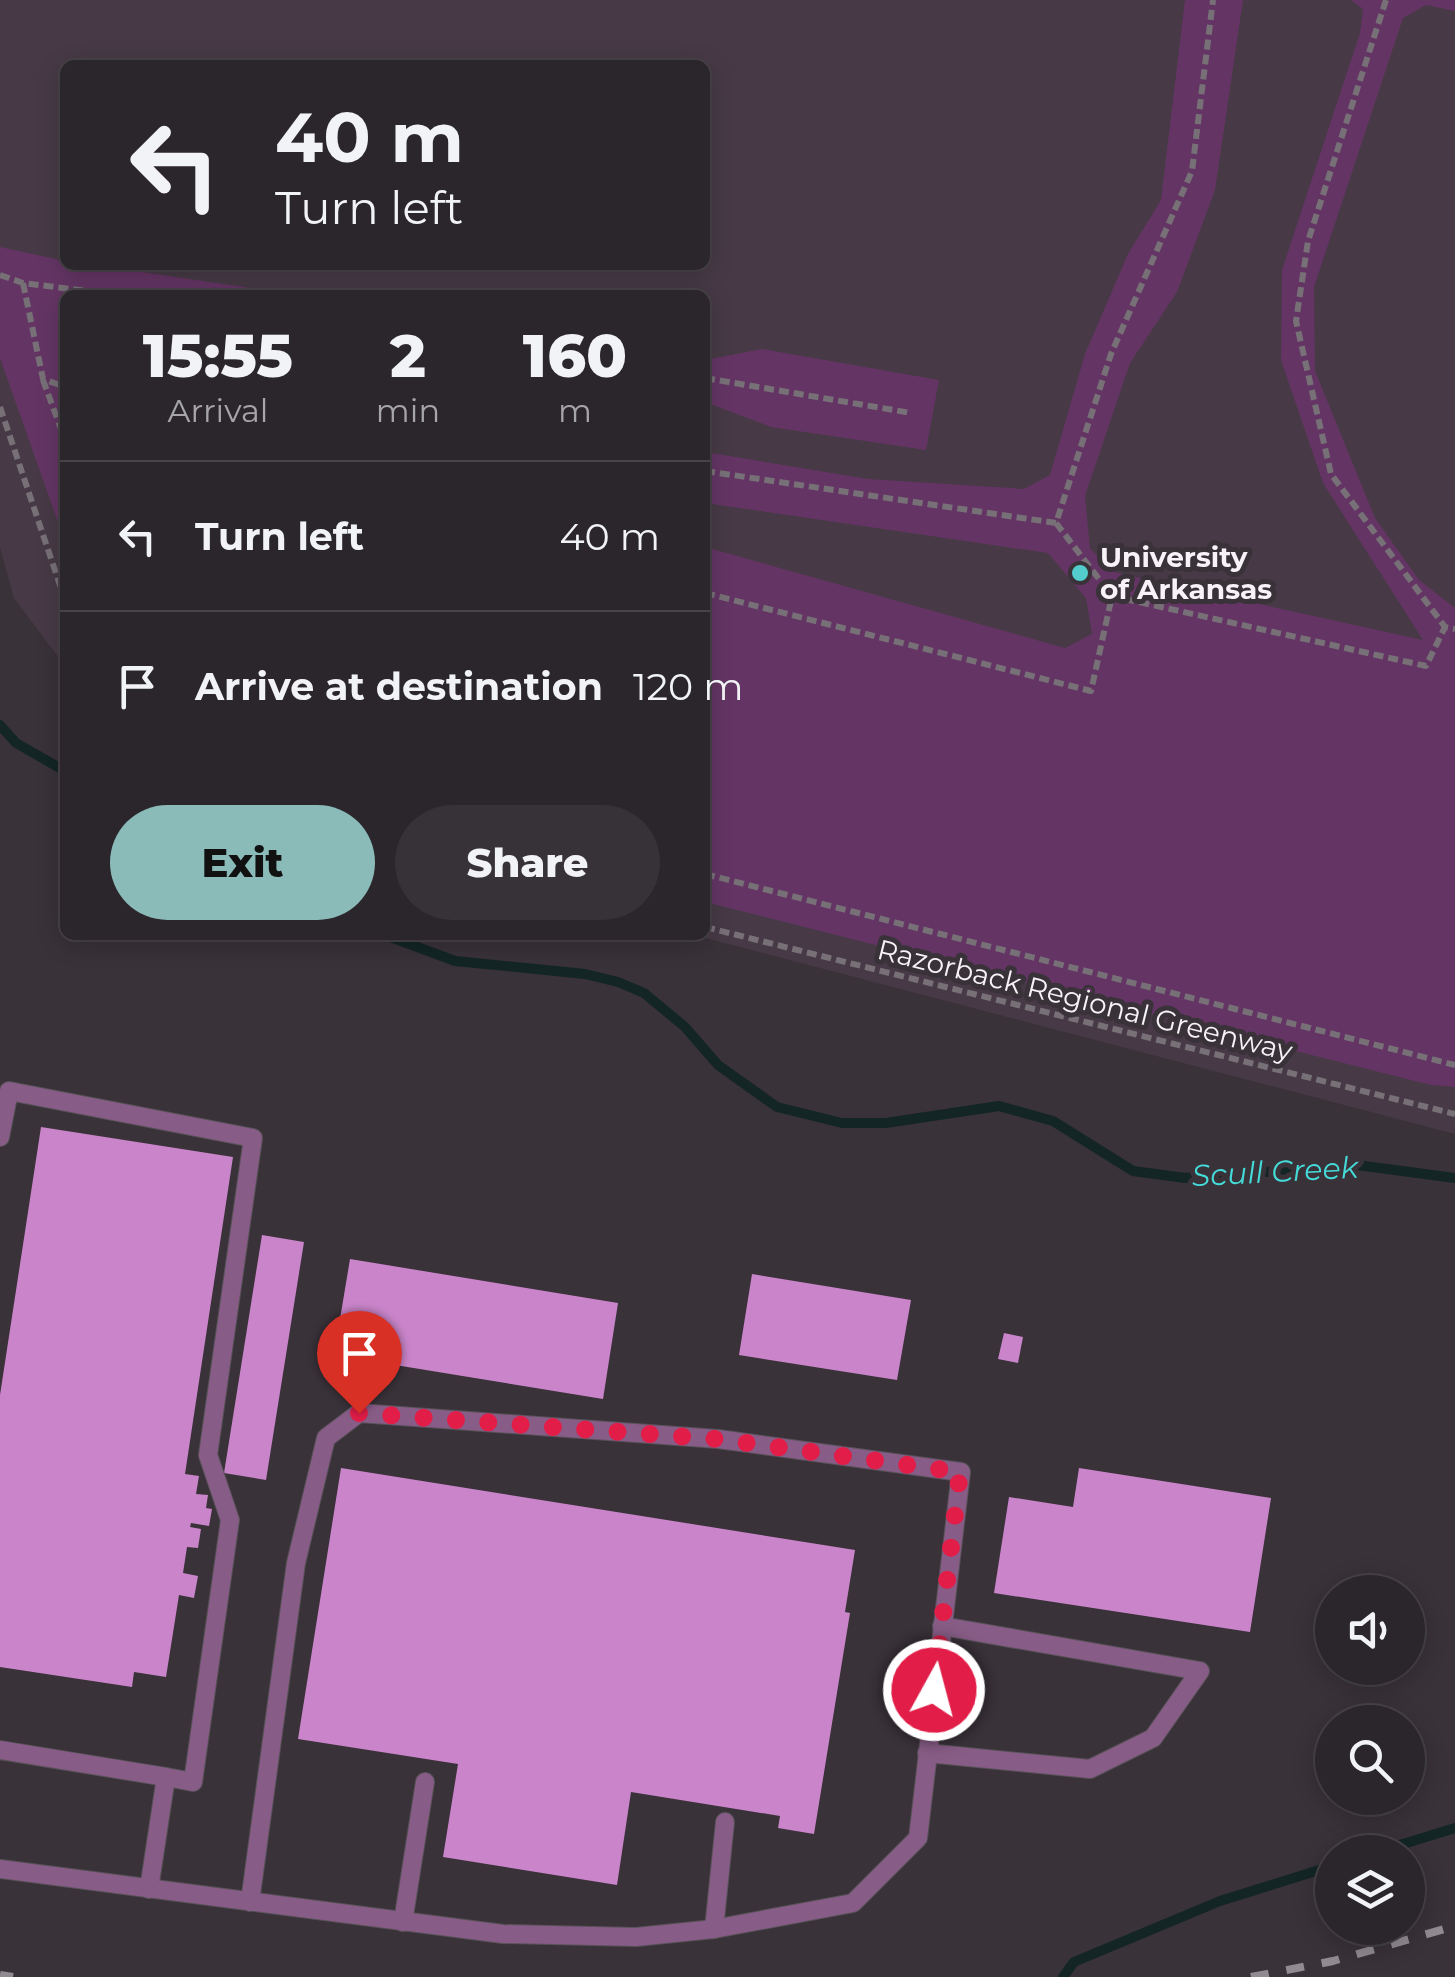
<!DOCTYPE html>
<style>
body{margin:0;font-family:Montserrat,sans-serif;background:#373237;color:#f1f3f6;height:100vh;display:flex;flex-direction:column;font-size:38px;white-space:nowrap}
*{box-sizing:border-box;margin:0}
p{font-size:32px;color:#a6a5a9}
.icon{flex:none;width:55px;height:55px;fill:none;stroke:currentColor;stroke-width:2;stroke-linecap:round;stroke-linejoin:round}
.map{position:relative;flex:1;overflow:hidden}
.drawer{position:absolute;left:60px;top:290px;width:650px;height:650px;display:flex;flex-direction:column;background:#2b262b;border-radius:15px;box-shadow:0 5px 25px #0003,0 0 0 2px #474347}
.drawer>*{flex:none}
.hud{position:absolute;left:60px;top:60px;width:650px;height:210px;border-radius:15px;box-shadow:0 5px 25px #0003,0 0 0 2px #474347;background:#2b262b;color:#f1f3f6;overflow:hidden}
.tools{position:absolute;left:1315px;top:1575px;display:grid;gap:20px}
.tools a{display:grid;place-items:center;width:110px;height:110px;border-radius:50%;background:#2b262b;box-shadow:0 5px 25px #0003,0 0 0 2px #474347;font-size:50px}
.pin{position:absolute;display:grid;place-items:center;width:85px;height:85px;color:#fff;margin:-102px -42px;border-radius:50% 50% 50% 0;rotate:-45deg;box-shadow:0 0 10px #0007}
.pin .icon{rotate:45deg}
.me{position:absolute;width:110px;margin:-55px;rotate:7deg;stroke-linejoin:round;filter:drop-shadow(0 0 8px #0008)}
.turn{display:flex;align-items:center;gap:35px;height:210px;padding:0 50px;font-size:45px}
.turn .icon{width:130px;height:130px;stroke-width:2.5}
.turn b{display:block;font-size:70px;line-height:85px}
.eta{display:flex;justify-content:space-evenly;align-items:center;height:170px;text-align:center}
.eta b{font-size:60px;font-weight:800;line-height:70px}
.action{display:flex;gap:20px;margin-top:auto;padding:20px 50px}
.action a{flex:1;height:115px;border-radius:60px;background:#8bbbb9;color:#111;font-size:40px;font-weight:800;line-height:115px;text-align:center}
.action a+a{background:#373237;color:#f1f3f6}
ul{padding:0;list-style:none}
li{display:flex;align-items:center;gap:30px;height:150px;padding:0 50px;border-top:2px solid #474347}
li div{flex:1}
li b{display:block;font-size:38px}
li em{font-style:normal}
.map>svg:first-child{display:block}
.built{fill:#473a46;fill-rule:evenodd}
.green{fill:#643564}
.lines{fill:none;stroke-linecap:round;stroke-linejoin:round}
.stream{stroke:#132525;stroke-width:10}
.building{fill:#ca85ca}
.lane-casing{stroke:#585158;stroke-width:20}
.path{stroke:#777177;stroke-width:6;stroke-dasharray:10 5;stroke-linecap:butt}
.lane{stroke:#875c86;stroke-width:18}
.rail{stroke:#918b91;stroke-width:8;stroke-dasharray:18 18;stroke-linecap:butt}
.route{stroke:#e11d48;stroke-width:18;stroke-dasharray:0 32.4}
.poi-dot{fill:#53cdcb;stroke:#393239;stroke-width:4}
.labels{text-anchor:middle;stroke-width:10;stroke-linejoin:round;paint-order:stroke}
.poi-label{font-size:28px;font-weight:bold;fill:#f8f3f8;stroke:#393239;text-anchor:start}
.street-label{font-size:28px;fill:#f8f3f8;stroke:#393239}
.water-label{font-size:30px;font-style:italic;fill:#45dbd8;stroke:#393239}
</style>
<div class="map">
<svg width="1455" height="1977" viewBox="0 0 1455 1977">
<rect width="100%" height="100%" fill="#393239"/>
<path class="built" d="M0,0H1455V1134L694,935H705V295H65V666L14,598L0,548ZM65,65H705V265H65Z"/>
<g class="green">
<path d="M1185,0H1243L1215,190L1177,292L1130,363L1085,496L1090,549L1118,573L1423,640L1323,483L1281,360L1282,270L1360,33L1363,9L1351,0H1455V11L1426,5L1403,18L1314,287L1315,371L1375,518L1419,580L1455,608V1087L1431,1085L705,902V547L1065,648L1092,634L1086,598L1048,553L705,503V452L868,479L1024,489L1050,475L1085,354L1128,254L1161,200Z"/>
<path d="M0,247L65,261V265H93L299,295H65V542L0,358Z"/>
<path d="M762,349L939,380L926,450L771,427L705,402V360Z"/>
</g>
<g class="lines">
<g class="stream">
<path d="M0,725L16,743L65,771"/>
<path d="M385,935L455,961L585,974L618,982L644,993L685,1027L718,1065L777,1107L842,1123H886L999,1106L1053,1121L1133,1171L1185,1178L1357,1165L1455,1178"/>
<path d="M1377,1852L1455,1828"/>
<path d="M1063,1977L1074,1962L1220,1901L1332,1866"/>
</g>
</g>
<g class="building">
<path d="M41,1127L233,1157L185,1474L199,1476L196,1494L208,1495L206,1508L212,1509L209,1526L191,1523L190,1527L201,1529L198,1548L187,1547L183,1573L198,1576L194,1598L179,1595L166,1677L134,1672L132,1687L0,1667V1395Z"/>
<path d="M262,1235L304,1242L266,1480L224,1473Z"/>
<path d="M350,1259L618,1303L603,1399L334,1355Z"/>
<path d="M752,1274L911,1300L897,1380L739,1355Z"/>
<path d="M1004,1333L1023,1337L1018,1363L998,1359Z"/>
<path d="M341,1468L855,1550L845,1612L850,1613L814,1834L778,1828L780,1816L631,1792L617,1885L443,1857L458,1764L298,1739Z"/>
<path d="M1079,1468L1271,1498L1250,1632L994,1593L1009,1497L1073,1507Z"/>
</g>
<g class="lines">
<g class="lane-casing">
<g id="lane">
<path d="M0,1137L9,1091L253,1138L208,1455L230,1520L193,1782L166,1777"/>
<path d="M0,1750L166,1777L149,1889"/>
<path d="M927,1753L1090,1769L1153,1738L1200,1671L942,1626"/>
<path d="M0,1869L503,1934L636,1937L714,1929L853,1903L918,1838L961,1472L718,1439L359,1413L326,1438L296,1563L250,1902"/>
<path d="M403,1922L425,1782"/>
<path d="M714,1929L725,1822"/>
</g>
</g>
<g class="path">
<path d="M1386,0L1308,241L1296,321L1331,474L1445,627L1455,629"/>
<path d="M0,275L23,283L118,295"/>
<path d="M23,283L43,379L65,387"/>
<path d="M705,378L911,413"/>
<path d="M43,380L65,440"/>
<path d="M0,407L65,600"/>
<path d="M705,471L1056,523L1111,354L1192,171L1213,0"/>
<path d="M1056,523L1112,596L1426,666L1445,627"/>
<path d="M705,593L1091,691L1112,596"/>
<path d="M705,874L1455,1065"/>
<path d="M705,927L1455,1114"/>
</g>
<use href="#lane" class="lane"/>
<g class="rail">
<path d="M0,1975L13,1977"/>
<path d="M1251,1977L1333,1961L1455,1926"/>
</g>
</g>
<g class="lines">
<path class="route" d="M359,1413L718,1439L960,1472L934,1690"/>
</g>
<circle class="poi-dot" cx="1080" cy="573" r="10"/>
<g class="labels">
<g class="poi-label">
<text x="1100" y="567">University<tspan x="1100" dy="32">of Arkansas</tspan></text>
</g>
<g class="street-label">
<text transform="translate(1085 1000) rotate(14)" y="10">Razorback Regional Greenway</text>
</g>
<g class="water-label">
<text transform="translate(1275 1172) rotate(-3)" y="10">Scull Creek</text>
</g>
</g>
</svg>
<div class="tools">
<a><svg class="icon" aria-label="sound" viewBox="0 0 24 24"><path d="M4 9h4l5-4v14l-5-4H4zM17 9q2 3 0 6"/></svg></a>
<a><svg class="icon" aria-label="search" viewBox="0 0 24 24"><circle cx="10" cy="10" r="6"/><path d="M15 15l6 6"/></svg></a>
<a><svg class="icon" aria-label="layers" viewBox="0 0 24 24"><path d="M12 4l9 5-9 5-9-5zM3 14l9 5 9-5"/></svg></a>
</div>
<div class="pin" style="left:359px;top:1413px;background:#d93025"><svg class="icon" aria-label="arrive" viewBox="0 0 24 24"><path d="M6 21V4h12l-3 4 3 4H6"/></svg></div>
<svg class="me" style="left:934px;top:1690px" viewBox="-20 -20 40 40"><circle r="17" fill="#e11d48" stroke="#fff" stroke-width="3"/><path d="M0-11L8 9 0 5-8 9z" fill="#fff"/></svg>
<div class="hud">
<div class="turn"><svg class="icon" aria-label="left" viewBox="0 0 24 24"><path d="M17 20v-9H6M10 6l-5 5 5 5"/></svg><div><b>40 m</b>Turn left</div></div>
</div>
<section class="drawer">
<div class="eta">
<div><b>15:55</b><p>Arrival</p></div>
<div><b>2</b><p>min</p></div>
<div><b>160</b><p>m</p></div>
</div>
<ul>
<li><svg class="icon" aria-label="left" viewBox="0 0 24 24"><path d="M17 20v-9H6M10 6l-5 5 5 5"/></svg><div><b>Turn left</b></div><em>40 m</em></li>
<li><svg class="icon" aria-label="arrive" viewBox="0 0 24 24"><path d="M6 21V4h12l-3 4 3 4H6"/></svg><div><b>Arrive at destination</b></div><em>120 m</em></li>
</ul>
<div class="action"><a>Exit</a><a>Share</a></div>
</section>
</div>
